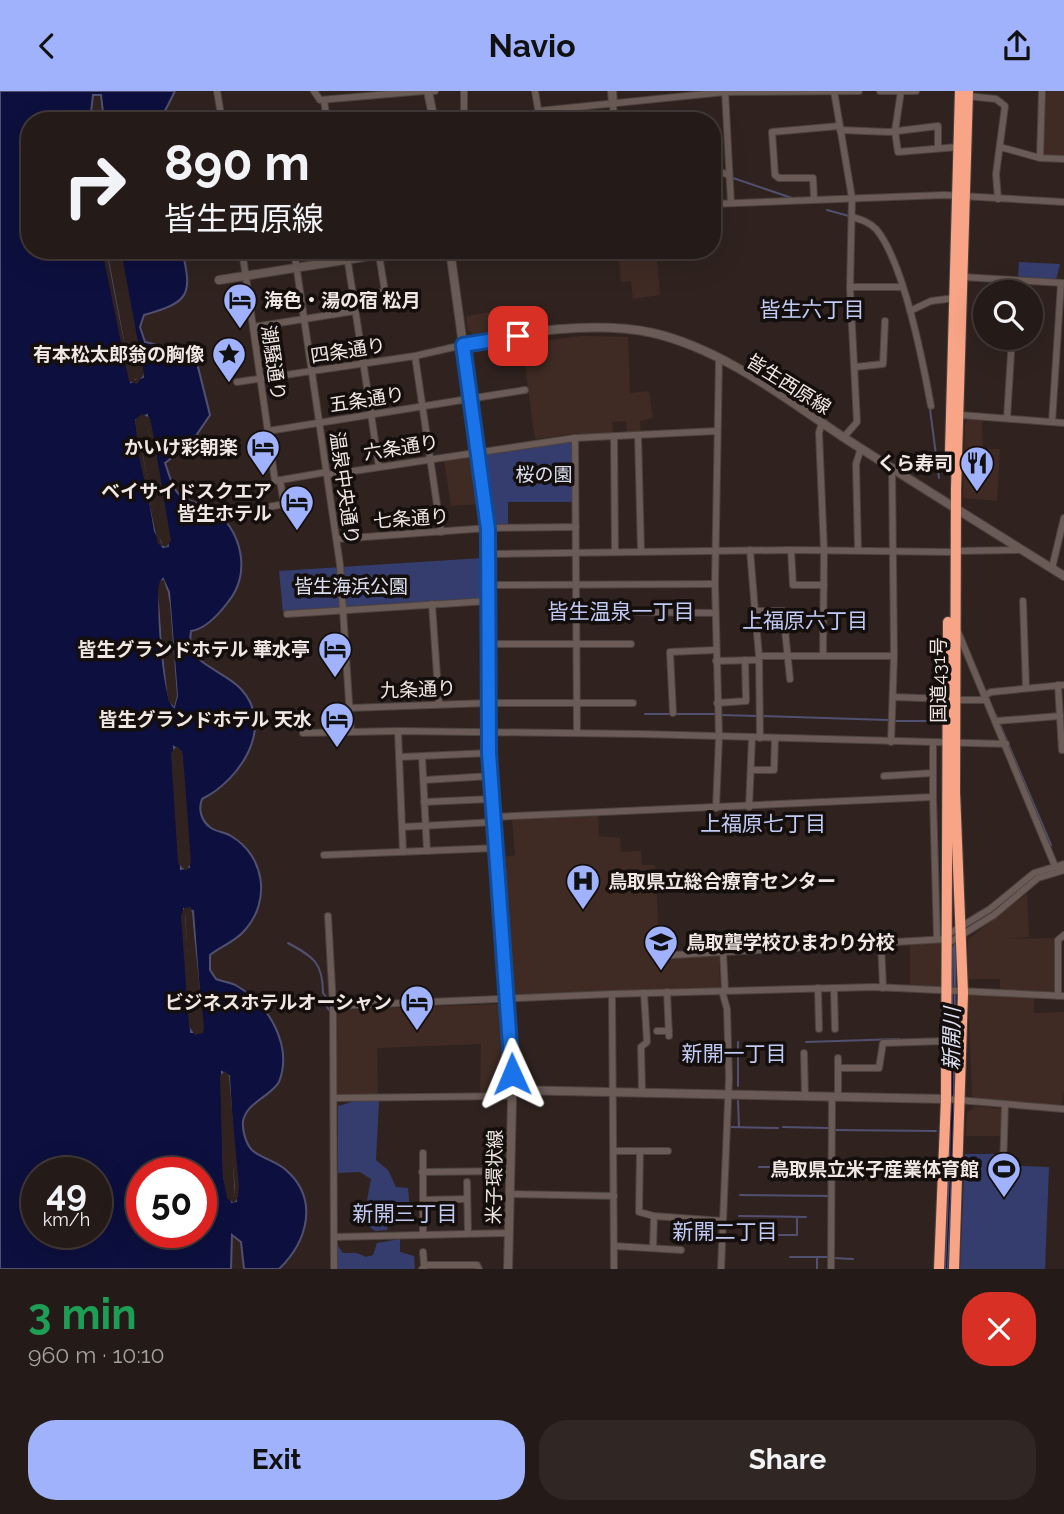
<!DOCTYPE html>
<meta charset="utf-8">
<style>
body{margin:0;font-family:Raleway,"Noto Sans JP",sans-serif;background:#302724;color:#f1f3f6;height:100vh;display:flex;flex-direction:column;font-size:26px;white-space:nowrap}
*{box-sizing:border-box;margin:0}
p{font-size:23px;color:#a3a1a1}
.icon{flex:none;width:38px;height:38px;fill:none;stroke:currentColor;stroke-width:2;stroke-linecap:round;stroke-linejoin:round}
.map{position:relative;height:1178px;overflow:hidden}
.details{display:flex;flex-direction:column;background:#241a17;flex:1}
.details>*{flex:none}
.banner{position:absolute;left:21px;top:21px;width:700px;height:147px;border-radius:28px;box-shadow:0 7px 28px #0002,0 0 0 2px #413836;background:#241a17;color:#f1f3f6;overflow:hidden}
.fabs{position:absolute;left:973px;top:189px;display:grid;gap:14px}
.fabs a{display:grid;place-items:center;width:70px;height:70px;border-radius:50%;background:#241a17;box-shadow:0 7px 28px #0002,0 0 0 2px #413836;font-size:35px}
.speed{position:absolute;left:21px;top:1066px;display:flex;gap:14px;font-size:35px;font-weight:700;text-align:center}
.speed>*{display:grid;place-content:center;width:91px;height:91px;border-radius:50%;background:#241a17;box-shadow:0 7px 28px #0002,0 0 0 2px #413836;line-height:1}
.speed small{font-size:18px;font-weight:400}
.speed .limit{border:10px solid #d22;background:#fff;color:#111}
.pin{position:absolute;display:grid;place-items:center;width:60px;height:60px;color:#fff;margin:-30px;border-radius:14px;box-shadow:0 4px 10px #0006}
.me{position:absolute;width:77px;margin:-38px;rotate:359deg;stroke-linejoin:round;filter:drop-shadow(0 0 5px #0008)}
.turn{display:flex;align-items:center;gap:24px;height:147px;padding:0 28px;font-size:32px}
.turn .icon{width:91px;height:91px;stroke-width:2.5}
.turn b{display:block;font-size:49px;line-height:60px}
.round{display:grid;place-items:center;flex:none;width:74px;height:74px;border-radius:28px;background:#302724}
.headline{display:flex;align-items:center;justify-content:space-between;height:119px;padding:0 28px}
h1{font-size:42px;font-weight:700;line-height:52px;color:#1e9e55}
.button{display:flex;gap:14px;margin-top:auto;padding:14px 28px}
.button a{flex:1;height:80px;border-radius:28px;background:#a1b2fd;color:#111;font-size:28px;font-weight:700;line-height:80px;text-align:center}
.button a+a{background:#302724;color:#f1f3f6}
header{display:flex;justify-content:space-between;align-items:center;height:91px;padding:0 28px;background:#a1b2fd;color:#111;font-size:32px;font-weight:700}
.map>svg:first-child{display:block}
.built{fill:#3f2b24}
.green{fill:#343d6e}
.water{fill:#0d0f3e;stroke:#515070;stroke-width:2;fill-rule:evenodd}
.pier{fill:#30231f;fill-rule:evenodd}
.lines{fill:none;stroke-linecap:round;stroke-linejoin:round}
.stream{stroke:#515070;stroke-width:2}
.street-casing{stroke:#4c413e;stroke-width:8}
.secondary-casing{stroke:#4c413e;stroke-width:10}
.highway-casing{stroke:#4c413e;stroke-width:12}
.street{stroke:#6a5b56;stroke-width:6}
.secondary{stroke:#6a5b56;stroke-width:8}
.highway{stroke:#f8a487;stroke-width:10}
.route-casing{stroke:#114b97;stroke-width:18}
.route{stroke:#1a73e8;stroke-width:12}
.labels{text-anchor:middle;stroke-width:7;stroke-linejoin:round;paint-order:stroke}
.poi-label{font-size:19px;font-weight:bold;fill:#f0e7e4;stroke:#140e0c;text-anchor:end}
.street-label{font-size:19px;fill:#f0e7e4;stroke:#140e0c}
.park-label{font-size:19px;fill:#dce0f1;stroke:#140e0c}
.neighbourhood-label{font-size:21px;fill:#c0caf4;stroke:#140e0c}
.water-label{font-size:21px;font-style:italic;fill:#dee3f4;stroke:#140e0c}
</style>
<header><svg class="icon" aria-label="back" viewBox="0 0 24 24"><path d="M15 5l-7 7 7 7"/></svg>Navio<svg class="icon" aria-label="share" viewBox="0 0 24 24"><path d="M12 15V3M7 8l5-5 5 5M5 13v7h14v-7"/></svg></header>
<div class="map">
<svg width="1064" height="1178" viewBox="0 0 1064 1178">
<rect width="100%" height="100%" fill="#30231f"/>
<g class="built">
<path d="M1044,0H1064V66L1043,63Z"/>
<path d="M656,159L660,204L633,208L631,190L621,191L618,160Z"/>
<path d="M499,220L502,239L472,243L468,240L466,225Z"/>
<path d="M581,245L628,246L630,302L649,300L653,327L640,330L641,342L627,343L626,330L612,331L613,343L580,344L579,342L535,348L522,253Z"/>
<path d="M969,328L982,330L983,358H1000L997,410L963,407L965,332Z"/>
<path d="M473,364L480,413L451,415L444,368Z"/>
<path d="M598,725L599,745L620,747L621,761L641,760L642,774H655L660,868L719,865L720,897L515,905L504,766L515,764L512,728Z"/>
<path d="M1027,803L1029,846L1005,848L1056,847L1055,900L1052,903L1000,902V888H968V848Z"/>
<path d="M940,851V899L910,897V852Z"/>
<path d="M968,904L1034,906V922L1064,921V1001L1061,1016L977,1009L972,1005Z"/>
<path d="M502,913L506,960L503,1004H480L481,953L377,957L378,1004H336V919Z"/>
<path d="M976,1015L1002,1018L1001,1045H966L967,1022Z"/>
</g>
<g class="green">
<path d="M1019,171L1060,173L1056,189L1018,187Z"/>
<path d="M571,350L573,411H508V434L495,435L486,362Z"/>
<path d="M482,467V507L283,521L279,480Z"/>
<path d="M355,1010H379L376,1069L388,1079L396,1096L408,1097L410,1120L390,1123L387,1139L375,1140L363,1131L371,1088L360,1081L338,1082V1015Z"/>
<path d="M965,1063H1002L1001,1074L1049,1076L1045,1178H960Z"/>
<path d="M400,1148V1161L414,1165L415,1178H336V1152L343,1162H357L366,1166L373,1164L377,1152Z"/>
</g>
<g class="water">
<path d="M0,0H175L166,18L156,30H104L101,4H93L90,30H30V159H106L131,291L143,286L118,159H182C193,205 189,211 144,224L140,236L145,251L175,258L197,272L210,324L191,352L165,372C169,382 172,399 182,406C190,411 202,412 211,417C242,437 252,483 228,511C219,523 206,538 191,540C190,547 189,555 193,561C200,574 229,585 240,597C277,635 239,690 202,708C198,718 201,730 211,737C217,741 225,741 231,745C265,765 271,810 245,839C235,851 221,855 210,864V879L216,888C223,891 231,891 237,895C269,913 293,955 279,991C270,1006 247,1011 243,1030C242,1039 246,1054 253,1060C263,1068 276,1070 286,1079C319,1108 308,1150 279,1178H244L241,1151L232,1144L231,1178H0ZM147,324L168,455L163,456L155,440L136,329ZM163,488L169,501L177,605L174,616C163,608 154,497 163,488ZM174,656L181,661L189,776L181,778ZM184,818L193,820L202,941H191ZM222,981L229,985L236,1110L232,1111L224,1086ZM37,1082H96V1141H37ZM142,1082H201V1141H142Z"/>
<path d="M1038,782L958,851L955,858L954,1039L948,1178H945L949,1080L833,1078L949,1079L953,857L970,833Z"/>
</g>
<g class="pier">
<path d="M106,159H110L108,169L119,226L132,288L136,289L139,280L115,159H119L123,170L144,283L137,293L129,290L104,169Z"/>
<path d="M142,323L150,327L153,342L171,450L166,456L158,453L139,365L135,329ZM140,328H146L149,342L165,453L161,452L153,421L143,365Z"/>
<path d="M164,489L170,513L177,605L174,616L168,609L163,563L158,499L160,490Z"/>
<path d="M177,655L182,661L184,678L191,772L186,780L178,772L171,662Z"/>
<path d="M191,816L204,936L203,942L195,944L189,935L181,825L184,817ZM189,820L200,936L198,940L193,934L185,825Z"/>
<path d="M225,980L229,985L239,1096L238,1106L234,1112L227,1107L223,1086L220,985ZM224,984L235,1096L234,1108L227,1086Z"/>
</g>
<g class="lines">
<g class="stream">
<path d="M733,87L792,107"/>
<path d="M827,119L849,125"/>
<path d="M930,318L939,387"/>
<path d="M645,623H715"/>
<path d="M720,624L757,625"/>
<path d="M996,624L1051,754"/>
<path d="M762,625L888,629"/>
<path d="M894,630H941"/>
<path d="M288,852C314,866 323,872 323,902L327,907L325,913L329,919"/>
<path d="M738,951V995"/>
<path d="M806,951L899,948"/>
<path d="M738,1010L739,1036"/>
<path d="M729,1036L778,1037"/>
<path d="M783,1036L828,1037"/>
<path d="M834,1039L936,1040"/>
<path d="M759,1076H797"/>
<path d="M803,1078H830"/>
<path d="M740,1104L829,1105"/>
<path d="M739,1125L806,1126"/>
<path d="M779,1144H797V1128"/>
<path d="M790,1166H827"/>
<path d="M833,1167L853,1168"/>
<path d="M817,1178V1167"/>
</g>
<g class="street-casing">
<g id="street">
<path d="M217,0L222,30"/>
<path d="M314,0L320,9L424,0"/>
<path d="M433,0H435"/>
<path d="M535,0L540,30"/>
<path d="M725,0L731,112"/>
<path d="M834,0L852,107L850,197L857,331L844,346"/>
<path d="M880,0H916"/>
<path d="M901,0L895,40L898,61L958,56"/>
<path d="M967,5L996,8L1005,15L996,83L998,108"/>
<path d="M324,9L327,30"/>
<path d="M613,13L614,30"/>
<path d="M538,20L725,1L859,0"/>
<path d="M433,25L464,23V0"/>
<path d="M840,39L889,41L938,35V57"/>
<path d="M1000,56L1040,67L1064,68"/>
<path d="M1040,67L1042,0"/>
<path d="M712,78L729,84"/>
<path d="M814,108L813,87H779L775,84L772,41L839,35"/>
<path d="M712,113L944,104L1064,111"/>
<path d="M852,126C862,129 869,131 876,138C904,171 923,271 931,315"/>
<path d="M242,159L275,390L327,381"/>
<path d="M294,159L340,474L351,641"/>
<path d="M346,159L353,204L385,201L379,164"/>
<path d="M963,186L1064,192"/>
<path d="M851,196H901"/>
<path d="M1015,201L1016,190"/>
<path d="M353,204L379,376"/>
<path d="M910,220L931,210L955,207"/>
<path d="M253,236L355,220"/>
<path d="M415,265L441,441"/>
<path d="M855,276L883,273L885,230"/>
<path d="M237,291L415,265L463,254"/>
<path d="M960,324L1064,332"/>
<path d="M1007,327L1012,247"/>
<path d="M822,331L819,342L824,459L823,565"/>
<path d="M1052,331L1061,192"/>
<path d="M268,340L525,299"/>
<path d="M638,344L641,460"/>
<path d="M614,345L615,461"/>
<path d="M575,347L717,340"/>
<path d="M327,384L575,347L577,642"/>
<path d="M263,417L284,413L280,389"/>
<path d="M337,448L488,437L576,436"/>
<path d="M750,459L755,520"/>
<path d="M791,459L950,461"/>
<path d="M858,459L856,373L861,357"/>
<path d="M957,460L1021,459"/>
<path d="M495,463L791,459L793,494H824"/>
<path d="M1052,477L1064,427"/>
<path d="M488,494L715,493"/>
<path d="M1023,510L1026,597"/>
<path d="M432,513L439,613"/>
<path d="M637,521L715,522"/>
<path d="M287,523L488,510"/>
<path d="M958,541L1057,780"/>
<path d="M488,553H631"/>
<path d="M759,565L755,520H783L790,588"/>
<path d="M716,570L758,569"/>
<path d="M1058,594L1062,659"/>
<path d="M984,605L991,601L1064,594"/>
<path d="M893,606L947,608"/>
<path d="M955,609H986"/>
<path d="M717,612L746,610L745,569"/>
<path d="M350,617L488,612H633"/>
<path d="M673,622L670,561L715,559"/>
<path d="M996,630L1060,625"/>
<path d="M303,642L398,640"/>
<path d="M760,647L759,565H894"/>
<path d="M891,651L894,565L892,376"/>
<path d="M422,665L489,662"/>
<path d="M399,666L422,665L427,760"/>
<path d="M751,679H774L775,647"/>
<path d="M884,685L933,682"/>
<path d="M424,689L491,685"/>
<path d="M933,706L937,848"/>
<path d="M424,711L492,708"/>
<path d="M749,716L752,647"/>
<path d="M716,717L719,646L715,493L719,268"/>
<path d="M494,726L933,706V652"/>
<path d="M402,736L495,731"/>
<path d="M403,761L398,640L641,643L1006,653"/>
<path d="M324,764L497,757"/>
<path d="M328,825L333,915L334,1178"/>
<path d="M947,844L990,818L1034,782L1064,773"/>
<path d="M881,851L883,897"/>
<path d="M947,853L994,824L1038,787L1064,779"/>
<path d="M723,860L725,900"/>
<path d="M656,865L947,848"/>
<path d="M818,897L819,938"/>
<path d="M834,897L835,938"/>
<path d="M667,901L669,945"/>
<path d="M612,903L614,1178"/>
<path d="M1058,905V849L1064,844"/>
<path d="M333,915L612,903L874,896L1064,905"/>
<path d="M657,940H669"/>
<path d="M804,962L805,1005"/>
<path d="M838,967V1006"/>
<path d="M838,977H879L883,952L946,950"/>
<path d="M642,1001L641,956L647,951L644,902"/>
<path d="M334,1007L511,1005"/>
<path d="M946,1008L1064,1018"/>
<path d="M614,1060H668"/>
<path d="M640,1060L639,1121L654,1125"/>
<path d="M1003,1078L1005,1014"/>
<path d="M422,1081L510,1080"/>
<path d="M467,1091L468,1142"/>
<path d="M509,1103L614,1105"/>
<path d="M423,1109L467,1108"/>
<path d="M423,1142V1062"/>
<path d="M334,1146L508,1142"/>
<path d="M614,1155L681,1159"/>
<path d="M653,1157L654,1125L723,1130"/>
<path d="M423,1161L424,1174"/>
<path d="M422,1178L427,1174H477L479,1178"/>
<path d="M721,1178L729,987L727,918L722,900"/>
<path d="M831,1178L832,1005"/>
</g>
</g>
<g class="secondary-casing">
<g id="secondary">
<path d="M428,0L434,30"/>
<path d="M612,0L613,13"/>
<path d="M450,159L488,437L489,662L513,967L508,1178"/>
<path d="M219,189L408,159"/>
<path d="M463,254C519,240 596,230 653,242C722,258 785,307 843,346C916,393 990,439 1064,485"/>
<path d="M512,999L946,1008"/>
</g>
</g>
<g class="highway-casing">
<g id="highway">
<path d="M950,361L960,0"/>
<path d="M939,1178L946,1008L948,531"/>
<path d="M954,1178L963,902L955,701L956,398L968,0"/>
</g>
</g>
<use href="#street" class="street"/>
<use href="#secondary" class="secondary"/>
<use href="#highway" class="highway"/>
</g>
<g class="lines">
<g class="route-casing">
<path id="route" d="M512,983L489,662L488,438L463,254L518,245"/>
</g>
<use href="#route" class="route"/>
</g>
<defs>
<g id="hotel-pin" transform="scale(1.75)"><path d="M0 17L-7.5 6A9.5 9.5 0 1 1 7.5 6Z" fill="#a1b2fd" stroke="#140e0c"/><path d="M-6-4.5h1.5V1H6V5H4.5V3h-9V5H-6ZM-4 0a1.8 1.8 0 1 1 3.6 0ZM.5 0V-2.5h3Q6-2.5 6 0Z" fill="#111"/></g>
<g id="sight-pin" transform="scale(1.75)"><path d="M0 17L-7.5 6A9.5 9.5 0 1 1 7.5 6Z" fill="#a1b2fd" stroke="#140e0c"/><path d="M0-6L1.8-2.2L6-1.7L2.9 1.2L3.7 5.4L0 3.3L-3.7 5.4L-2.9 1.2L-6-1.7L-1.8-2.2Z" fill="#111"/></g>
<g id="restaurant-pin" transform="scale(1.75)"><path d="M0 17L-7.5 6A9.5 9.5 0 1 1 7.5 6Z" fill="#a1b2fd" stroke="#140e0c"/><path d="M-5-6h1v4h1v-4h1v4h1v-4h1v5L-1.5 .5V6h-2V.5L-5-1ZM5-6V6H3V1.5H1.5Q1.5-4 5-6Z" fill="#111"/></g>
<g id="hospital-pin" transform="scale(1.75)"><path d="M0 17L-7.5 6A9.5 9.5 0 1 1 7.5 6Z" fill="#a1b2fd" stroke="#140e0c"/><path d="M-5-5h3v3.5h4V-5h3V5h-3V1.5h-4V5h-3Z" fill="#111"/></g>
<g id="school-pin" transform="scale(1.75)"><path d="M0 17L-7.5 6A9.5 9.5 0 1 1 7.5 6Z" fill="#a1b2fd" stroke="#140e0c"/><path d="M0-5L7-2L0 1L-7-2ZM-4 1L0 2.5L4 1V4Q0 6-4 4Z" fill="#111"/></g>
<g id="stadium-pin" transform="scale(1.75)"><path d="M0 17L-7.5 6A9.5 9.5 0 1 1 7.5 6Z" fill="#a1b2fd" stroke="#140e0c"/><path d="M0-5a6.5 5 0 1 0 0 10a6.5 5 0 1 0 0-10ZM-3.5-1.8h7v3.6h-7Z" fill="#111"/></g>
</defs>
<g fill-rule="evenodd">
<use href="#hotel-pin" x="240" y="209"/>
<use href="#sight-pin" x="229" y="263"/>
<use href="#hotel-pin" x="263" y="356"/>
<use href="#restaurant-pin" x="977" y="372"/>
<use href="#hotel-pin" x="297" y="411"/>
<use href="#hotel-pin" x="335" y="558"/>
<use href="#hotel-pin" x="337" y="628"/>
<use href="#hospital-pin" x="583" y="790"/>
<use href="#school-pin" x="661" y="851"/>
<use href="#hotel-pin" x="417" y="911"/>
<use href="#stadium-pin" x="1004" y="1078"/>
</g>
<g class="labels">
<g class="poi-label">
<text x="264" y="216" text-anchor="start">海色・湯の宿 松月</text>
<text x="204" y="270">有本松太郎翁の胸像</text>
<text x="238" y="363">かいけ彩朝楽</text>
<text x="953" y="379">くら寿司</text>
<text x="272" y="407">ベイサイドスクエア<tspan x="272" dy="22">皆生ホテル</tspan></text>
<text x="310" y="565">皆生グランドホテル 華水亭</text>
<text x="312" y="635">皆生グランドホテル 天水</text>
<text x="608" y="797" text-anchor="start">鳥取県立総合療育センター</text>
<text x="686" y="858" text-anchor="start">鳥取聾学校ひまわり分校</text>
<text x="392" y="918">ビジネスホテルオーシャン</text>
<text x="979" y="1085">鳥取県立米子産業体育館</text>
</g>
<g class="street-label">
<text transform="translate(348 259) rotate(-9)" y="7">四条通り</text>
<text transform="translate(274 272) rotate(82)" y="7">潮騒通り</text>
<text transform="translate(789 293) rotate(32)" y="7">皆生西原線</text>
<text transform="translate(367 308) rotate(-9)" y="7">五条通り</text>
<text transform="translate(401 356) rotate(-9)" y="7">六条通り</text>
<text transform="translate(345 397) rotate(82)" y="7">温泉中央通り</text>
<text transform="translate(411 427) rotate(-4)" y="7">七条通り</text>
<text transform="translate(938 589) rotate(-90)" y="7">国道431号</text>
<text transform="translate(418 598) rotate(-2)" y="7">九条通り</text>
<text transform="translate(494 1086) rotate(-89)" y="7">米子環状線</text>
</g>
<g class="park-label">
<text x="544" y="390">桜の園</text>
<text x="351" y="502">皆生海浜公園</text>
</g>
<g class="neighbourhood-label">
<text x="812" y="226">皆生六丁目</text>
<text x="621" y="528">皆生温泉一丁目</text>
<text x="805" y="537">上福原六丁目</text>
<text x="763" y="740">上福原七丁目</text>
<text x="734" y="970">新開一丁目</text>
<text x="405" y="1130">新開三丁目</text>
<text x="725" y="1148">新開二丁目</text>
</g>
<g class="water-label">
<text transform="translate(952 948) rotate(-89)" y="7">新開川</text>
</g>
</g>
</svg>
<div class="fabs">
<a><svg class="icon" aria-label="search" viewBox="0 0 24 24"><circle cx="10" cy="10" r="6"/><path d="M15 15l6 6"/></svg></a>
</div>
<div class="speed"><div>49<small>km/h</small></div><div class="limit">50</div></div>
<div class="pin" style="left:518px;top:245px;background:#d93025"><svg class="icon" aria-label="arrive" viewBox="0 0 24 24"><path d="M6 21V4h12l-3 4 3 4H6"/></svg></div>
<svg class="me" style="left:512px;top:983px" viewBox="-20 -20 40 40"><path d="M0-17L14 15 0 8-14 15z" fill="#1a73e8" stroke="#fff" stroke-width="4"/></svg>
<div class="banner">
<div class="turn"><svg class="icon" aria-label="right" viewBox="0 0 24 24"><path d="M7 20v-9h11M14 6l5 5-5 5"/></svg><div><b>890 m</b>皆生西原線</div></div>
</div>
</div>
<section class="details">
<div class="headline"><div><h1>3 min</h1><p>960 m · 10:10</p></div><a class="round" style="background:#d93025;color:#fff"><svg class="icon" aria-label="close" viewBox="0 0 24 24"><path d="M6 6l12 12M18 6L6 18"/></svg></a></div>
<div class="button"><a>Exit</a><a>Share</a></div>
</section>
